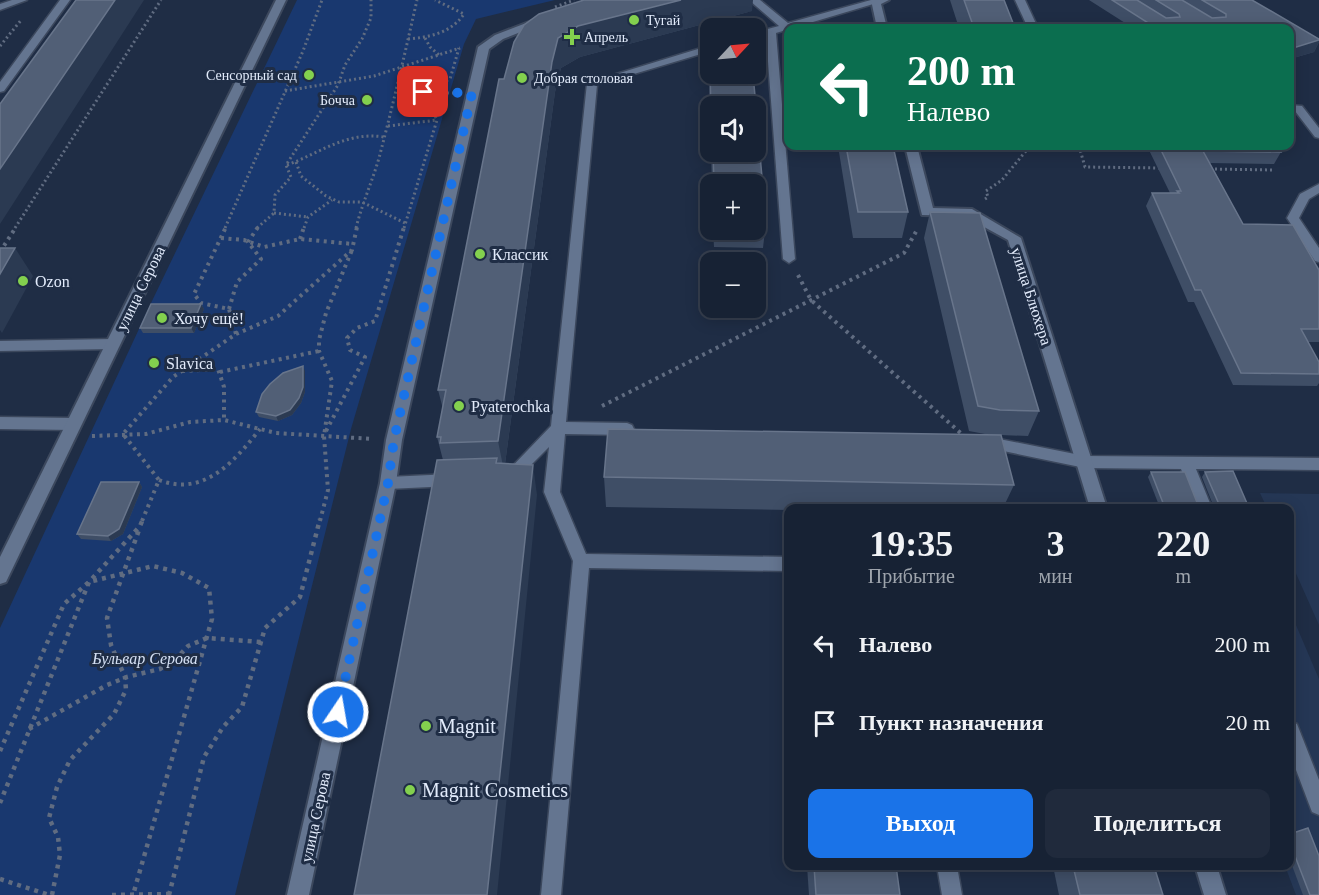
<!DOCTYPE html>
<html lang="ru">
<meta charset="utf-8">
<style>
body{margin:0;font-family:"Times New Roman",serif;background:#202a3c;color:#f1f3f6;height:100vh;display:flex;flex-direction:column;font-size:22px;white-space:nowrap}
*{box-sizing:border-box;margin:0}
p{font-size:20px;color:#9ea4ac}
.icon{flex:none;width:33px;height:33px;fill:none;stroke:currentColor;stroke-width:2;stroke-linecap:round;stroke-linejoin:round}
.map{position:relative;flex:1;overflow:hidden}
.side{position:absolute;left:784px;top:504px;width:510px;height:366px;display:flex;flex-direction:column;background:#172234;border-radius:12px;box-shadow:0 3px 15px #0003,0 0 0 2px #363f4f}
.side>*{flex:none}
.top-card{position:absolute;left:784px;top:24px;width:510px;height:126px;border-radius:12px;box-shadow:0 3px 15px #0003,0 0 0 2px #363f4f;background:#0b6e4f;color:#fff;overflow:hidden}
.needle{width:39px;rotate:64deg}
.controls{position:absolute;left:700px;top:18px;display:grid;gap:12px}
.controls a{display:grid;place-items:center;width:66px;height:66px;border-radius:12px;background:#172234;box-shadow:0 3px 15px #0003,0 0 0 2px #363f4f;font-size:30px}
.pin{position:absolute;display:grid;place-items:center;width:51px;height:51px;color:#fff;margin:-26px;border-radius:12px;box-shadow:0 3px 9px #0006}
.me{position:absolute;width:66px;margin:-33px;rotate:12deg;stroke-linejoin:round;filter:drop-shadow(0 0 4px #0008)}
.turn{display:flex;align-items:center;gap:21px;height:126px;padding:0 24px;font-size:27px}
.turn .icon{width:78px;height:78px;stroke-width:2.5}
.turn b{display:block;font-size:42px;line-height:51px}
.eta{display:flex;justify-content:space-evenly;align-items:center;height:102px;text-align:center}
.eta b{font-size:36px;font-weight:600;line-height:42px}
.cta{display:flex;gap:12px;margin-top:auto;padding:12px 24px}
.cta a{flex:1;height:69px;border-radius:12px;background:#1a73e8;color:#fff;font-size:24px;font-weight:600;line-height:69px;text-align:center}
.cta a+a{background:#202a3c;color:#f1f3f6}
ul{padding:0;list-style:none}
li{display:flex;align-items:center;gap:18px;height:78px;padding:0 24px}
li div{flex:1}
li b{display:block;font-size:22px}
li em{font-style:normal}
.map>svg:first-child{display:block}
.built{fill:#253755}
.green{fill:#19386f}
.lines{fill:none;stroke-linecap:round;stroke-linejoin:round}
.service-casing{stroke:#3c485d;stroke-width:3}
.minor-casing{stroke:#3c485d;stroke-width:4}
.tertiary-casing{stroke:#3c485d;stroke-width:4}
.path-far2{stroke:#606c81;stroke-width:3;stroke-dasharray:2 3;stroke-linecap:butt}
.path-far1{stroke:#606c81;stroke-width:4;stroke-dasharray:3 4.5;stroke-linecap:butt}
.path{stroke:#606c81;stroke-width:4.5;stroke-dasharray:4 5;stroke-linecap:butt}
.service{fill:#647590;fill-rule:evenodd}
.minor{fill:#647590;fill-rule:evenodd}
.tertiary{fill:#647590;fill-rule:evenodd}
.wall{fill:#3f4e66}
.shaded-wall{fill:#2b3a52}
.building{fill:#515f76;stroke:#68758b;stroke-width:1.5}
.route{stroke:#1a73e8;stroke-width:10;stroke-dasharray:0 18}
.poi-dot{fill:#83d04e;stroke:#1f2d45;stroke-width:2}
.labels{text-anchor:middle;stroke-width:6;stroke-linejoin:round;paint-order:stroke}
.far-poi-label{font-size:14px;fill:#e2ebfb;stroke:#1f2d45;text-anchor:start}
.poi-label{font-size:16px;fill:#e2ebfb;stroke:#1f2d45;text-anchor:start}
.street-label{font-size:16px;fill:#e2ebfb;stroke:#1f2d45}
.park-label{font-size:16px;font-style:italic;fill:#d4e0f4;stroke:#1f2d45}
.near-poi-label{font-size:20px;fill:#e2ebfb;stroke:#1f2d45;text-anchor:start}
</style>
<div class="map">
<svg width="1319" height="895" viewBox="0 0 1319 895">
<rect width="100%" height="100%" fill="#1f2d45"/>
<g class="built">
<path d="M1260,493L1319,494V625L1290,560V508H1267Z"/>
<path d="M1290,611L1319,679V895H1296L1285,866H1290Z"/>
</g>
<path class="green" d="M297,0H555L476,19L464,44L351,429L235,895H0V628L152,301Z"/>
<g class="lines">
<g class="service-casing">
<g id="service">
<path d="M12,0H27L0,10V4Z"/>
<path d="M60,0H70L4,91L0,92V82Z"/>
<path d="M749,0H760L788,23L871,0L880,2L776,33L795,259L789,263L783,259L766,35L756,38V32L779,26Z"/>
<path d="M1015,0H1025L1038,28H1028Z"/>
<path d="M711,45V51L597,85L566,422L627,423L632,425L634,429L632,433L627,435L565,434L560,492L586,554L789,557V571L589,568L561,895H541L573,561L544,492L549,447L513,483H503L500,479L551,426L587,83Z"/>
<path d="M1290,105L1302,106L1319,128V138L1315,137L1295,111H1290Z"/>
<path d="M1319,184V193L1309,199L1299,218L1319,248V262L1315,261L1287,218L1300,194Z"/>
<path d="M112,339L119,344L112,349L0,351V341Z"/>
<path d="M0,417L74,418L79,420L81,424L79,428L74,430L0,429Z"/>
<path d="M984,436L1085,456L1319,458V470L1196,469L1212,508H1196L1181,469L1085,468L979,446L977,442L979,438Z"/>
<path d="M451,474L456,476L459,480L456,484L451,486L388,489L383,487L380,483L383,479L388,477Z"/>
<path d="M1290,721L1297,724L1319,780V815L1312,812L1290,754Z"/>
<path d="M937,866H957L962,895H942Z"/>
</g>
</g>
<g class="minor-casing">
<g id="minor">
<path d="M871,0H889L881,4L887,28H877Z"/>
<path d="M542,17L547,20L546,22L503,39L489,49L402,440L396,483L309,895H287L380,483L386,440L478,47L495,35Z"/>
<path d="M905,146H917L933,208L972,209L1021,238L1107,508H1090L1008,240L964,216L922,215Z"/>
<path d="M1195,866H1217L1226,895H1204Z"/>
</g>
</g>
<g class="tertiary-casing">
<path id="tertiary" d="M276,0H286L6,582L0,584V557Z"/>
</g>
<g class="path-far2">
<path d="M555,7L574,0"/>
<path d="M425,38L430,47L439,55"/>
<path d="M408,39C430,37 451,33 464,14L435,0"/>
<path d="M0,46L22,19"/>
<path d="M285,91L374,76L460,48"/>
<path d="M397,92L453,93"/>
<path d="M388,126L437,120"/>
<path d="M1079,146L1085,167L1161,168"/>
<path d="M296,162L301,176L326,196L339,202H362L405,223"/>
<path d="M287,165C320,153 347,131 384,137"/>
<path d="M1210,169L1275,170"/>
<path d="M985,199L988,197L986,191L1002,180L1030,146"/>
<path d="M274,213L308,217"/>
<path d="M15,228L161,0"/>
<path d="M225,228L303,51L322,0"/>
<path d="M257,228L274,213L275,195L291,177L286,165L338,85L345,65L362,39L371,18V0"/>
<path d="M304,228L308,217L332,200"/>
<path d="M356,228C362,204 372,182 379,158C393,105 405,53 417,0"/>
<path d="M404,228L437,120L423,92L450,79L459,48"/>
</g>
<g class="path-far1">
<path d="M221,238L244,240L264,247L300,239L353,244"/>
<path d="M300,239L304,227"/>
<path d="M0,252L16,227"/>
<path d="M798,275L811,300L964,436"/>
<path d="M229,309L237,282L261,259L248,242L258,227"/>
<path d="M236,334L278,316L352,250L357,227"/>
<path d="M182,371L218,369L224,387V420"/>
<path d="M220,372L319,351"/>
<path d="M602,406L904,253L918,228"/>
<path d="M326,431L365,357L350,350L347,338L357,328L375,321L404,227"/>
<path d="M92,436L146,434L190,422L224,420L276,433L373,439"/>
<path d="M159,480C204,497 234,462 260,429"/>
<path d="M142,521L159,480L123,434L173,377L236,334L229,309L201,303L194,294L226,227"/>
<path d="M320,521L328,490L324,436L332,381L319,351V340L326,313L352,250"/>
</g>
<g class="path">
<path d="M29,729L107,685L127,677L160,669L176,659L188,646L207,638L261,642"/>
<path d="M0,751L64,604L89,582L153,566L182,573L209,588L212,619L133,895"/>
<path d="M0,803L89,582L140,526L143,519"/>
<path d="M0,879L49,895"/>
<path d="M52,895L60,855L58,837L49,818L57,787L70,760L114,714L126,690L125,677L111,645L107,618L139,530"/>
<path d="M112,895L169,894"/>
<path d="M169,895L204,757L223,727L242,707L265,628L300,597L320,519"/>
</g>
<use href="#service" class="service"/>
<use href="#minor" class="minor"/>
<use href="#tertiary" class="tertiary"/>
</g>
<g class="wall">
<path d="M950,0H1004L1015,28H959Z"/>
<path d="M1089,0H1252L1319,39V42L1314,52L1290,59V28H1133Z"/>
<path d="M752,11L580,57L561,68L555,92L505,464L537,495L443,460L437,437L443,409L438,390L504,79L514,42Z"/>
<path d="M710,75L711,152H756L766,222L763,248L714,247L713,230H756V184H712L709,100Z"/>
<path d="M838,146H893L908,212L902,238H853Z"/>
<path d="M1147,146H1277L1281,152L1274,164L1210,163L1243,224L1319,270V342H1308L1319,362V383L1317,386L1233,385L1194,302H1188L1146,206L1152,193H1170Z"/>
<path d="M930,212L1039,411L1028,436L1001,435L1014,485L1003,508H789V510L606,507L604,477L990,435L969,431L924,238Z"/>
<path d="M201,304L204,309L194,333H143L140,328Z"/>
<path d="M305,371V392L301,403L292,415L278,421L259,417L256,412Z"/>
<path d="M1151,472L1198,505H1213L1202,477L1205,472L1249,508H1160L1148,477Z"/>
<path d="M139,482L142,487L123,534L111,541L81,539L77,534Z"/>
<path d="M789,602V646L787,615Z"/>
<path d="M1290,834L1319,895H1303L1290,860Z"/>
<path d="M807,866H896L900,895H809Z"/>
<path d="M1053,866H1154L1163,895H1059Z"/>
</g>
<g class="shaded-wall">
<path d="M115,0H144L0,224V169Z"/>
<path d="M681,0H753L752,11L580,57L561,68L555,92L504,471L498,441L552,62L558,38L578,26Z"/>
<path d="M1319,40V42L1314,52L1290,59V49Z"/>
<path d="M15,248L33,276L2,333L0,330V274Z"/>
<path d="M201,304L204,309L194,333L191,328Z"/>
<path d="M303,366L305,371V392L301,403L292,415L278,421L276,416Z"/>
<path d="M533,465L537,495L497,895H487Z"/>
<path d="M139,482L142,487L123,534L111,541L108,536Z"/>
</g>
<g class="building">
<path d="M76,0H115L0,169V104Z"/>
<path d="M584,0H681L578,26L558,38L552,62L498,441L440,443L441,437H437L446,390H438L499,79H504L514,42L524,25L539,14Z"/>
<path d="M964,0H1004L1015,28H974Z"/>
<path d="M1112,0H1137L1166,18L1180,17L1179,14L1156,0H1182L1212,18L1226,17V14L1202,0H1252L1319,39V40L1290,49V28H1156Z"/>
<path d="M710,75H753L756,106H711Z"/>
<path d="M756,110L766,222H756V184H714L713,152H756Z"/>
<path d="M846,146H893L908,212H858Z"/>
<path d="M1159,146H1277L1281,152L1203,151L1243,224L1293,225L1319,270V329H1301L1319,362V374L1241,373L1201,290H1195L1152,193H1179L1177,191H1181Z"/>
<path d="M930,212L980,213L1039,411L1000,410L978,406Z"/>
<path d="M0,248H15L0,274Z"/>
<path d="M151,304H201L191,328H140Z"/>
<path d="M303,366V387L299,398L290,410L276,416L256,412L262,394L270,384L283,373Z"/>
<path d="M608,429L1001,435L1014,485L604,477Z"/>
<path d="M497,458L496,463L533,465L487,895H354L437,460Z"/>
<path d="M1233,471L1249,508H1165L1151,472H1185L1198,505H1216L1218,502L1205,472Z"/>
<path d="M101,482H139L119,529L108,536L77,534Z"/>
<path d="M1308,828L1319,856V895H1310L1290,843V834Z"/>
<path d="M814,866H896L900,895H816Z"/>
<path d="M1073,866H1154L1163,895H1080Z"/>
</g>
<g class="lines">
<path class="route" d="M338,712L388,483L394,440L472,93L423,92"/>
</g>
<g class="poi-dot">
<circle cx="634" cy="20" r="6"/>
<path d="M569 28h6v6h6v6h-6v6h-6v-6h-6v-6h6z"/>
<circle cx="309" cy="75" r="6"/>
<circle cx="522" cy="78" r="6"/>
<circle cx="367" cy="100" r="6"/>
<circle cx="480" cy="254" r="6"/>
<circle cx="23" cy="281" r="6"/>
<circle cx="162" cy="318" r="6"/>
<circle cx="154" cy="363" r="6"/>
<circle cx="459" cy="406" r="6"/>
<circle cx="426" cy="726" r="6"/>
<circle cx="410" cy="790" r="6"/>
</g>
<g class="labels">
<g class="far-poi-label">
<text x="646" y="25">Тугай</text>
<text x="584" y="42">Апрель</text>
<text x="297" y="80" text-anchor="end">Сенсорный сад</text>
<text x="534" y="83">Добрая столовая</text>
<text x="355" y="105" text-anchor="end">Бочча</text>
</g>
<g class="poi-label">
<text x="492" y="260">Классик</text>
<text x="35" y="287">Ozon</text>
<text x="174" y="324">Хочу ещё!</text>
<text x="166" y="369">Slavica</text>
<text x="471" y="412">Pyaterochka</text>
</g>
<g class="street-label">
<text transform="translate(140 288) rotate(-64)" y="6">улица Серова</text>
<text transform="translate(1032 296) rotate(72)" y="6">улица Блюхера</text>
<text transform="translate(315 817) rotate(-78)" y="6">улица Серова</text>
</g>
<g class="park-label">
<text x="145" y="664">Бульвар Серова</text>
</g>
<g class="near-poi-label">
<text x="438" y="733">Magnit</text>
<text x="422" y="797">Magnit Cosmetics</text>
</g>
</g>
</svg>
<div class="controls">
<a><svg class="needle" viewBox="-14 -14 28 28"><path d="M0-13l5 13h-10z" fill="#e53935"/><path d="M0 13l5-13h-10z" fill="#9ea4ac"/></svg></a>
<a><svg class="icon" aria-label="sound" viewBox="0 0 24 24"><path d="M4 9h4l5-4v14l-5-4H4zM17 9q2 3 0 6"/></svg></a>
<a>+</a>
<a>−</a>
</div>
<div class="pin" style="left:423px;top:92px;background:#d93025"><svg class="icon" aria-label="arrive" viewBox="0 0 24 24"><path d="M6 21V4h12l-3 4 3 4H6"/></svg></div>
<svg class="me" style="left:338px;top:712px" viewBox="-20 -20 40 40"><circle r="17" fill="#1a73e8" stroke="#fff" stroke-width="3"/><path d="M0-11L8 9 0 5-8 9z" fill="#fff"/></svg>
<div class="top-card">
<div class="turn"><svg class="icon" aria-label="left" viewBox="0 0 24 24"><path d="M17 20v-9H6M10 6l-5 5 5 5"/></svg><div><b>200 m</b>Налево</div></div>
</div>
<section class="side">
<div class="eta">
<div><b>19:35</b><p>Прибытие</p></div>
<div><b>3</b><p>мин</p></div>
<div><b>220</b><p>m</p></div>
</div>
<ul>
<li><svg class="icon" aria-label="left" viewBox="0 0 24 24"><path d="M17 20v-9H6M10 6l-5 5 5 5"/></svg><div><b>Налево</b></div><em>200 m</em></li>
<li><svg class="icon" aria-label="arrive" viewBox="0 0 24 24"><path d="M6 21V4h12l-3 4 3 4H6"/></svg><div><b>Пункт назначения</b></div><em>20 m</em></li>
</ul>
<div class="cta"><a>Выход</a><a>Поделиться</a></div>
</section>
</div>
